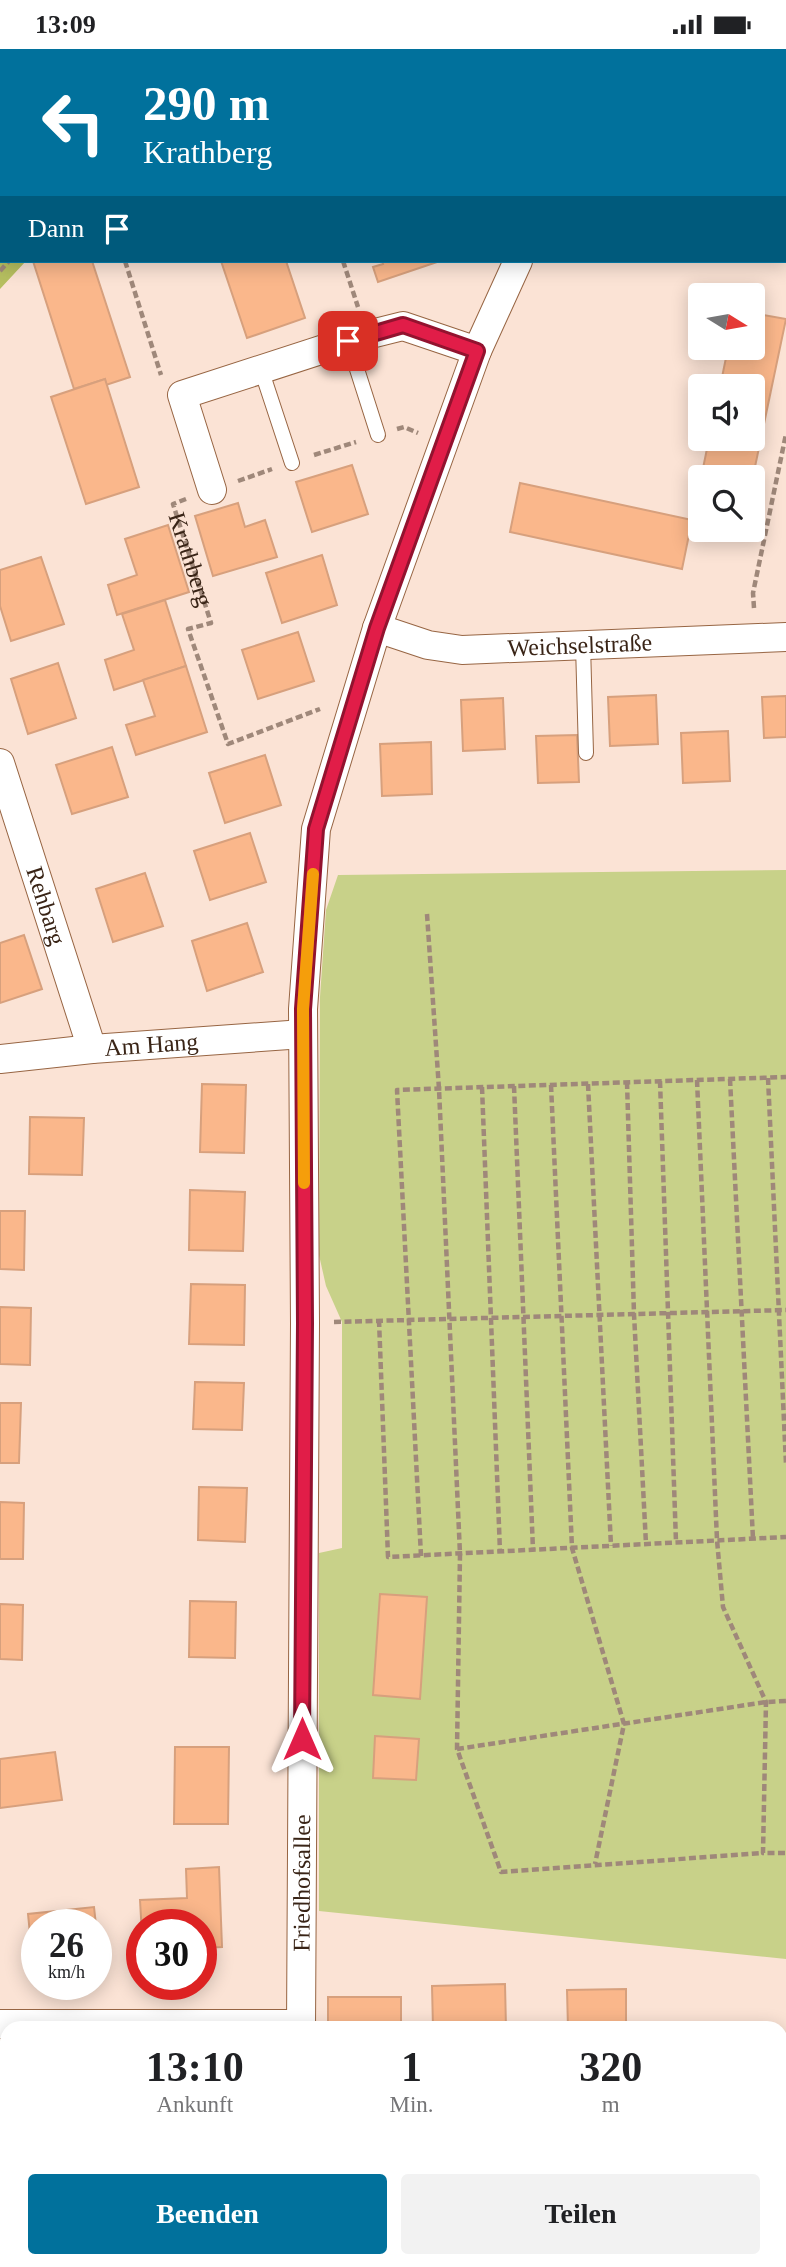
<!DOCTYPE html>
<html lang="de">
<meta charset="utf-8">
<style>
body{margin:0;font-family:Georgia,serif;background:#f2f2f2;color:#202124;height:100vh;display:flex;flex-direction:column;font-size:26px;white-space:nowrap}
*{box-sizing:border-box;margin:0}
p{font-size:23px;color:#757577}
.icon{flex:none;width:38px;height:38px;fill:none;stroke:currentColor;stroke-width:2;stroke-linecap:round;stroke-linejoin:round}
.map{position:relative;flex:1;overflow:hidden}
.details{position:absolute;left:0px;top:1972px;width:788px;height:247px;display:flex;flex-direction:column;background:#fff;border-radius:21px 21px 0 0;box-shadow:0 4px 18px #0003}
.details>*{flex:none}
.banner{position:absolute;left:0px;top:0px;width:788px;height:214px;box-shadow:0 4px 18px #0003;background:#01719c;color:#fff;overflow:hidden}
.needle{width:46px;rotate:101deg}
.controls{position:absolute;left:688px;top:234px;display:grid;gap:14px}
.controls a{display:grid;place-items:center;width:77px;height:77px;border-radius:7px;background:#fff;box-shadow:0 4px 18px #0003;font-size:35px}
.speed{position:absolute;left:21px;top:1860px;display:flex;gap:14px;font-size:35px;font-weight:700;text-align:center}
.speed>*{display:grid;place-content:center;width:91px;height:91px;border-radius:50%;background:#fff;box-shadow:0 4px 18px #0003;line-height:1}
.speed small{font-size:18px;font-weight:400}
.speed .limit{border:10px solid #d22;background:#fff;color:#111}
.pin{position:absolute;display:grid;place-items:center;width:60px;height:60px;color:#fff;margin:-30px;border-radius:14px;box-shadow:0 4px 10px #0006}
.me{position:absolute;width:77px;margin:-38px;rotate:0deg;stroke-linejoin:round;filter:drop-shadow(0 0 5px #0008)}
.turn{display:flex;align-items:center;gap:24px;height:147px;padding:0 28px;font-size:32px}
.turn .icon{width:91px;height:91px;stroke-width:2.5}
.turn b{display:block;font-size:49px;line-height:60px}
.then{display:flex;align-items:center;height:66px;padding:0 28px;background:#0003;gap:14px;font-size:26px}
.eta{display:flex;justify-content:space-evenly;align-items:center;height:119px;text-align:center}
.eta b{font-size:42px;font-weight:600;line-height:49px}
.cta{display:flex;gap:14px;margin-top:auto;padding:14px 28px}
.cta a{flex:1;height:80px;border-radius:7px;background:#01719c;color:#fff;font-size:28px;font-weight:600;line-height:80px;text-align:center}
.cta a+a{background:#f2f2f2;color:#202124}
.status{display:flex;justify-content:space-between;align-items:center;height:49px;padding:0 35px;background:#fff;direction:ltr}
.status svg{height:19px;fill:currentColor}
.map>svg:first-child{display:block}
.green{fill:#c8d189}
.forest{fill:#b6bf60}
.building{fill:#fab78b;stroke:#d7a07d;stroke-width:2}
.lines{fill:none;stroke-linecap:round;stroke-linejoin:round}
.lane-casing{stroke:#976543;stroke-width:16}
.street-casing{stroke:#976543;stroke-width:30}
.path{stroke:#9f887a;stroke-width:4.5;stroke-dasharray:7 3.5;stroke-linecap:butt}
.lane{stroke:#fff;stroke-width:14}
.street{stroke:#fff;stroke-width:28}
.route-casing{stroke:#92132f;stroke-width:18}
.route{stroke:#e11d48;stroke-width:12}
.slow{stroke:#f59e0b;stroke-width:12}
.labels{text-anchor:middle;stroke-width:7;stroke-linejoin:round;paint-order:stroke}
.street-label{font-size:24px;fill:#392416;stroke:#fbe3d5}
</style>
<div class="status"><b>13:09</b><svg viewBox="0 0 49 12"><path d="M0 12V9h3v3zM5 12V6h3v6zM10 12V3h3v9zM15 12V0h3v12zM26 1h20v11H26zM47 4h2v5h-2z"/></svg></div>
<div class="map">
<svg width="786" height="2218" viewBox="0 0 786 2218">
<rect width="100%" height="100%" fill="#fbe3d5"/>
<path class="green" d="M786,821V1910L319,1862V1504L342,1499V1273L326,1237L319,1206L320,948L326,861L338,826Z"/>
<path class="forest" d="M0,0H360L2,2V212H26L0,240Z"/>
<g class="building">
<path d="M33,212H92L130,328L106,336L105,330L74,340Z"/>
<path d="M221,212H286L305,269L247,289Z"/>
<path d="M382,212H440L378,233L373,218L383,215Z"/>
<path d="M752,264L786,270L752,432V429H701L709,390H752V338H720L728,299H752Z"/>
<path d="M105,330L139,438L86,455L51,348Z"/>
<path d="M352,416L368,465L312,483L296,433Z"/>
<path d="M700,433V472L692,471Z"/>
<path d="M520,434L692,471L682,520L510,483Z"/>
<path d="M238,454L245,478L265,471L277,508L213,527L195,467Z"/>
<path d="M168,476L189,543L117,566L108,536L137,526L125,490Z"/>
<path d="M322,506L337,556L282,574L266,524Z"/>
<path d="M41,508L64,575L11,592L0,557V521Z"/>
<path d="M165,551L186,617L114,641L105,611L134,601L122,565Z"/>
<path d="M298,583L314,632L258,650L242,601Z"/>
<path d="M58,614L76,669L28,685L11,630Z"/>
<path d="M186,617L207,683L136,706L126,676L155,667L143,631Z"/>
<path d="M656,646L658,695L610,697L608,648Z"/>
<path d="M786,647V688L764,689L762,648Z"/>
<path d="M503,649L505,700L463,702L461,651Z"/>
<path d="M728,682L730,732L683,734L681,684Z"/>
<path d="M577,686L579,733L538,734L536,687Z"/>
<path d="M431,693L432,745L382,747L380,695Z"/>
<path d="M112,698L128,748L72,765L56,716Z"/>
<path d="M265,706L281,756L225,774L209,724Z"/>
<path d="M250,784L266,833L210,851L194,802Z"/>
<path d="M145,824L163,877L113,893L96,840Z"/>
<path d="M247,874L263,923L207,942L192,892Z"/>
<path d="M24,886L42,940L0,954V894Z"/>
<path d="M202,1035L246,1036L244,1104L200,1103Z"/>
<path d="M30,1068L84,1069L82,1126L29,1125Z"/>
<path d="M190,1141L245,1143L243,1202L189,1201Z"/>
<path d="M0,1162H25L24,1221L0,1220Z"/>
<path d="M191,1235L245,1236L244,1296L189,1295Z"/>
<path d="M0,1258L31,1259L30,1316L0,1315Z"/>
<path d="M195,1333L244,1334L242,1381L193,1380Z"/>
<path d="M0,1354H21L19,1414H0Z"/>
<path d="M199,1438L247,1439L245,1493L198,1491Z"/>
<path d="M0,1453L24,1454L23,1510H0Z"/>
<path d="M380,1545L427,1548L420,1650L373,1646Z"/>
<path d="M190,1552L236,1553L235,1609L189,1608Z"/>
<path d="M0,1555L23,1556L22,1611L0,1610Z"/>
<path d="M375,1687L419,1690L416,1731L373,1729Z"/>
<path d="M175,1698H229L228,1775H174Z"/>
<path d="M55,1703L62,1751L0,1759V1710Z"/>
<path d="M219,1818L222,1898L201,1899V1876H142V1886L140,1851L187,1849L186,1820Z"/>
<path d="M94,1858L96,1876H37V1915H33L28,1865Z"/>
<path d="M505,1935L506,1979H433L432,1937Z"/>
<path d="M626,1940V1979H568L567,1941Z"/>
<rect x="328" y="1948" width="73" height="31"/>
<path d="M780,2154H786V2205L780,2204Z"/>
<path d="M217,2212H269L270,2218H218Z"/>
<rect x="413" y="2212" width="52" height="6"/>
<path d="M571,2212H630V2215L571,2216Z"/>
</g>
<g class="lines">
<g class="lane-casing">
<g id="lane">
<path d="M348,292L378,386"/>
<path d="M261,320L292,414"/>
<path d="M583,596L586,704"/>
</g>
</g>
<g class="street-casing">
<g id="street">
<path d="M604,2L605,0"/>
<path d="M212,441L182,346L367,286L403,277L477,302"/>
<path id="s2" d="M377,579L428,596L462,601L786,588"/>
<path id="s3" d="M0,714L92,1000"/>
<path id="s4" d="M0,1010L92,1000L303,985"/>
<path d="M0,1975H301"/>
<path id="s5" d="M301,1979L305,1274L303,960L316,780L377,579L477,302L518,212"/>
<path d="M329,2212L330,2218"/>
<path d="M499,2212L500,2218"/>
</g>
</g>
<g class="path">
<path d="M9,2L10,0"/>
<path d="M192,2L193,0"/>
<path d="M0,15L2,13"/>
<path d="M125,212L161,326"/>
<path d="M343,212L358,258"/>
<path d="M0,222L9,212"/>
<path d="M397,380L404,378L418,384"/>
<path d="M314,406L356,393"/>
<path d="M238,432L272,420"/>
<path id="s1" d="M186,450L173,455L211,574L188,580L228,695L320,660"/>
<path d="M754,559L753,544L786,385"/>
<path d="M427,865L439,1040L460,1505L457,1700L501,1823L763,1804"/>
<path d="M768,1029L786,1415"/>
<path d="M730,1030L753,1490"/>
<path d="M697,1031L717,1491L723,1558L766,1653L763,1804H786"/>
<path d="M660,1032L676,1493"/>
<path d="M627,1033L634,1265L646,1495"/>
<path d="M588,1035L611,1497"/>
<path d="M551,1036L572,1499L624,1675L595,1815"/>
<path d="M514,1037L533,1501"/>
<path d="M482,1038L500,1503"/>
<path d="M379,1271L388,1508L786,1488"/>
<path d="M334,1273L786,1261"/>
<path d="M421,1507L397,1041L786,1028"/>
<path d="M457,1700L766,1653L786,1652"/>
</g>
<use href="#lane" class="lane"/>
<use href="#street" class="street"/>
</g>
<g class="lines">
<g class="route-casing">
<path id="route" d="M302,1690L305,1274L303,960L316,780L377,579L477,302L403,276L348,292"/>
</g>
<use href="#route" class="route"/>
<path class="slow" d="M304,1134L303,960L313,825"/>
</g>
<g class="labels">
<g class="street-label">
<text dy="8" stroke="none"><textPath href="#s1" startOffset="72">Krathberg</textPath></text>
<text dy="8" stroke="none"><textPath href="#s2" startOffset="206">Weichselstraße</textPath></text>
<text dy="8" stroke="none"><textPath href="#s3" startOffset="150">Rehbarg</textPath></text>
<text dy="8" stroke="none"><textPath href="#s4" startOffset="152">Am Hang</textPath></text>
<text dy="8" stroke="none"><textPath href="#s5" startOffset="145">Friedhofsallee</textPath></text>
</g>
</g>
</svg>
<div class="controls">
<a><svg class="needle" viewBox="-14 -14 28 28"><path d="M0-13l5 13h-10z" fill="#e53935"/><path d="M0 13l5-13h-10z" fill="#757577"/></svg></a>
<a><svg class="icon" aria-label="sound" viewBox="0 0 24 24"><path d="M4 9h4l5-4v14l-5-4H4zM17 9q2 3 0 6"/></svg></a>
<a><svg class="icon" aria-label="search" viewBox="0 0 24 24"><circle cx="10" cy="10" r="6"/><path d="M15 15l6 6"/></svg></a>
</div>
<div class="speed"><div>26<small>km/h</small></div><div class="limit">30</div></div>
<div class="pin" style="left:348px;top:292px;background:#d93025"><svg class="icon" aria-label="arrive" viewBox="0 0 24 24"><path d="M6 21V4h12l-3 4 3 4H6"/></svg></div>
<svg class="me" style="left:302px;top:1690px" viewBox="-20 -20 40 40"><path d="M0-17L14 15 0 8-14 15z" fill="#e11d48" stroke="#fff" stroke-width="4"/></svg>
<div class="banner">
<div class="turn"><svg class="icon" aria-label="left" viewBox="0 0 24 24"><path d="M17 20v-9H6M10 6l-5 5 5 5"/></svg><div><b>290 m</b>Krathberg</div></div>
<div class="then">Dann<svg class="icon" aria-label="arrive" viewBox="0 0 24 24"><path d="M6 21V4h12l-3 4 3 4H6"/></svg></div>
</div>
<section class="details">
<div class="eta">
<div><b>13:10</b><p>Ankunft</p></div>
<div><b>1</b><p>Min.</p></div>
<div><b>320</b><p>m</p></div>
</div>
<div class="cta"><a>Beenden</a><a>Teilen</a></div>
</section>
</div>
